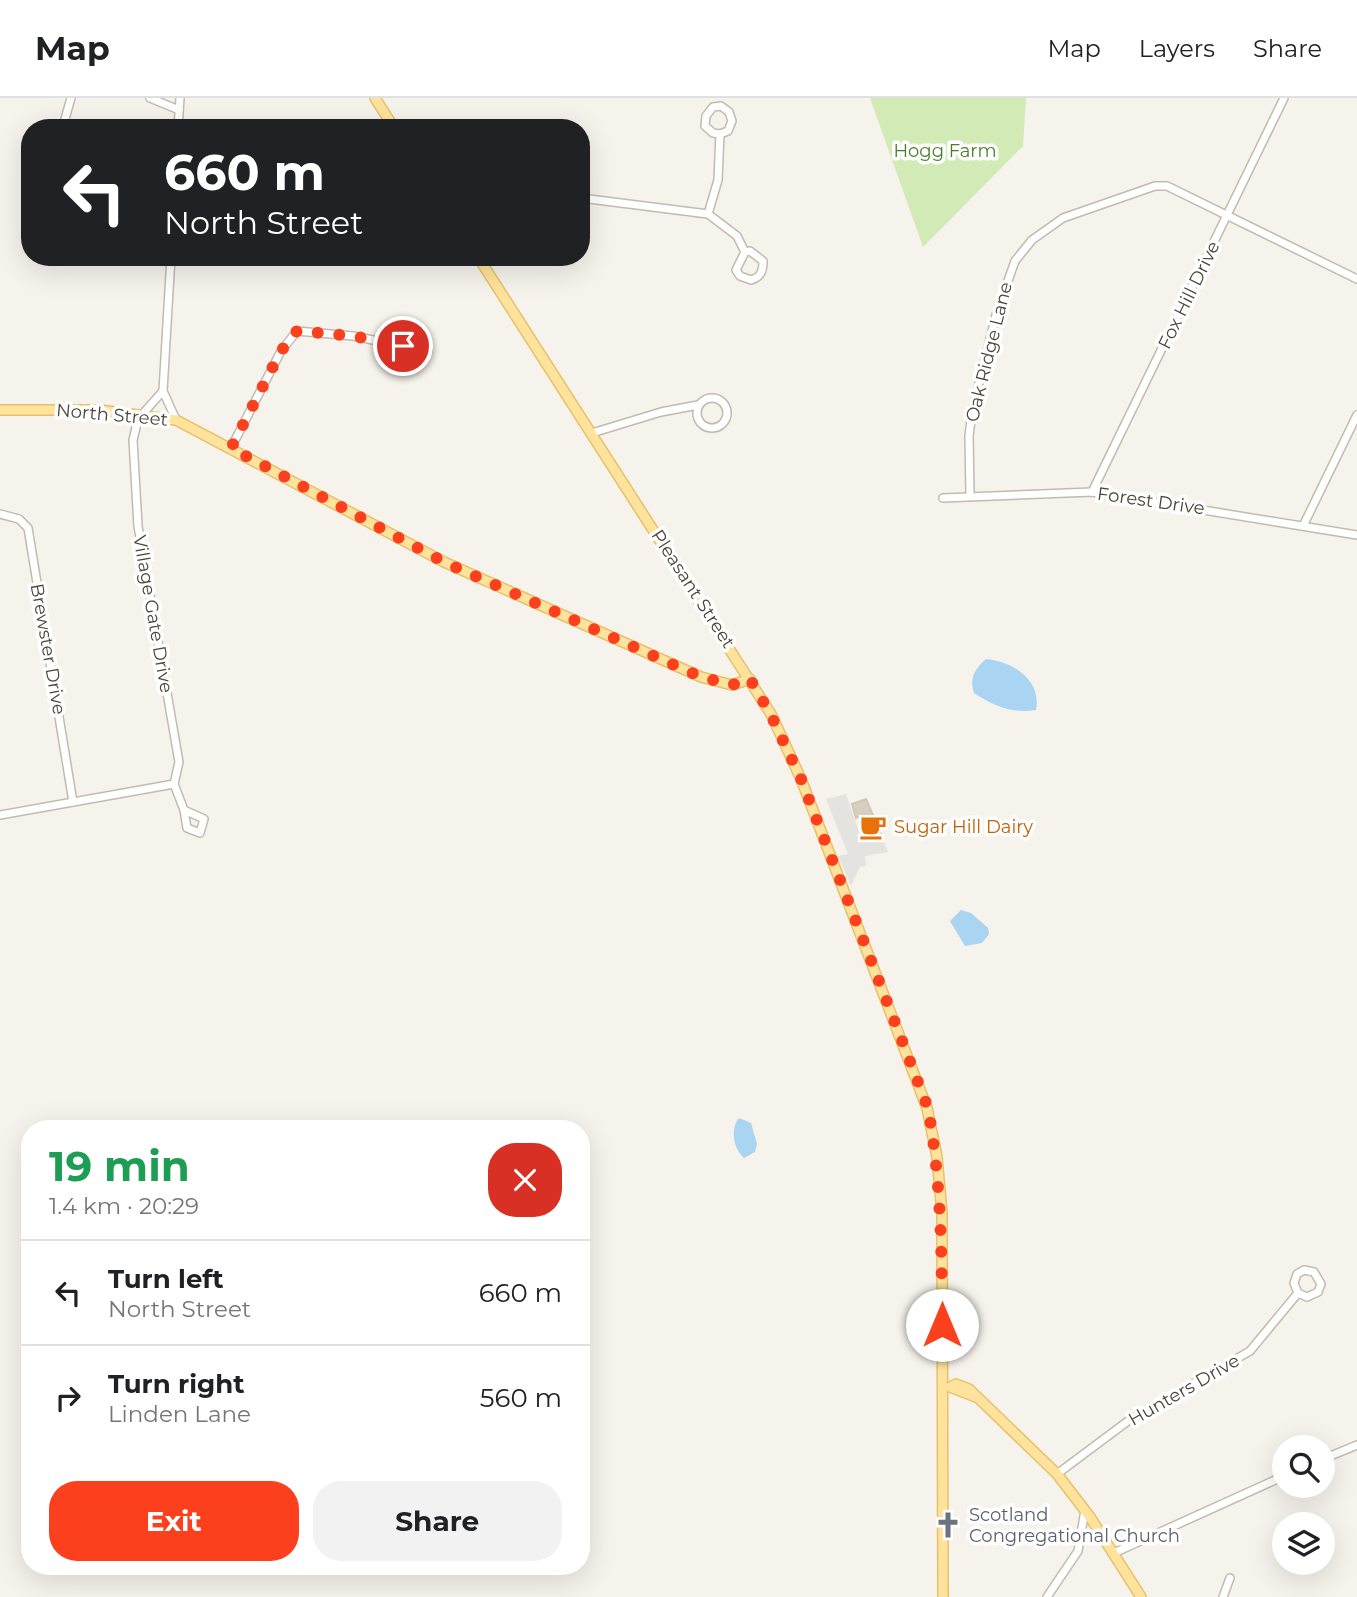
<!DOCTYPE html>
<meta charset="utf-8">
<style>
body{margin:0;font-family:Montserrat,sans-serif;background:#f2f2f2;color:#202124;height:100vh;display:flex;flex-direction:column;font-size:26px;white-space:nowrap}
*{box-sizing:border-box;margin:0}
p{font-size:23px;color:#757577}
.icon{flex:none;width:38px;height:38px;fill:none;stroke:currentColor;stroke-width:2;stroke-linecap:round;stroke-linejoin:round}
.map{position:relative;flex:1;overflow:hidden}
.drawer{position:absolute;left:21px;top:1022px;width:569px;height:455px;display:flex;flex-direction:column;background:#fff;border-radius:28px;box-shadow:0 7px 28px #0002}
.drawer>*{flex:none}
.top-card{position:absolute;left:21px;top:21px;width:569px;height:147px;border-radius:28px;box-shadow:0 7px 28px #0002;background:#202124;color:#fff;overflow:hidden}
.controls{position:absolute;left:1272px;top:1337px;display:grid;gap:14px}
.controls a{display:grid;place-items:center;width:63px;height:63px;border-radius:50%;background:#fff;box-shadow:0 7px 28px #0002;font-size:35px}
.pin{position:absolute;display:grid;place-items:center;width:60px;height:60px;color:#fff;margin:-30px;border:4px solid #fff;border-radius:50%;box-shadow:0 2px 7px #0007}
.me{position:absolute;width:77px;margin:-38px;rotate:0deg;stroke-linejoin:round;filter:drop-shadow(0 0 5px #0008)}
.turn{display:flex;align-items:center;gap:24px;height:147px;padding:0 28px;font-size:32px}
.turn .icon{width:91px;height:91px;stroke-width:2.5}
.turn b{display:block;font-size:49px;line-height:60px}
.round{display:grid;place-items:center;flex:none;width:74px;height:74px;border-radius:28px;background:#f2f2f2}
.summary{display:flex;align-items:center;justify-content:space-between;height:119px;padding:0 28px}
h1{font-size:42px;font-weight:700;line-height:52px;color:#1e9e55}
.cta{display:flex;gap:14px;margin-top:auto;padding:14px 28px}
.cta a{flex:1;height:80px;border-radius:28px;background:#fc3f1d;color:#fff;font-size:28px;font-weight:700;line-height:80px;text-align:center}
.cta a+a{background:#f2f2f2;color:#202124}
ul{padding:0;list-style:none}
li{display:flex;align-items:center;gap:21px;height:105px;padding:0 28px;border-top:2px solid #e0e0e0}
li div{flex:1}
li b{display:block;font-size:26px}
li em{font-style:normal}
header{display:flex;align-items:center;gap:42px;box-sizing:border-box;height:98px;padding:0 35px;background:#fff;border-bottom:2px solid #e0e0e0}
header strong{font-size:33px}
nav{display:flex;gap:38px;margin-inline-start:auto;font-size:24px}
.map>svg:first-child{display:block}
.green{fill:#d2eab5}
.parking{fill:#e5e3e0}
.water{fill:#a9d4f2}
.building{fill:#d8cfc1;stroke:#d3c7b4;stroke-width:2}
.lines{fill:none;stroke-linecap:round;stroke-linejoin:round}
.minor-casing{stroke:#c2bbae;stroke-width:10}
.major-casing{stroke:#e6c16a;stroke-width:12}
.minor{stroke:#fff;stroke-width:7}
.major{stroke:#ffe39c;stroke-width:9}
.route{stroke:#fc3f1d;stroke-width:12;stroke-dasharray:0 21.6}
.labels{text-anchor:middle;stroke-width:7;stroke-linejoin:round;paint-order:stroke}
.park-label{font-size:18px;fill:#4a7f2a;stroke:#fff}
.street-label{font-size:18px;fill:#4b4439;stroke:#fff}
.food-label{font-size:18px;fill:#c56008;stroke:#fff;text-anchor:start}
.worship-label{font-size:18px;fill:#5b616d;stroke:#fff;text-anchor:start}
</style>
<header>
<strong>Map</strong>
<nav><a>Map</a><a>Layers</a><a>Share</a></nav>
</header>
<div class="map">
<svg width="1357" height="1499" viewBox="0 0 1357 1499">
<rect width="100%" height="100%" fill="#f6f3ec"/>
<path class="green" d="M870,0H1026L1023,48L923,149Z"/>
<path class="parking" d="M846,696L862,743L881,737L888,754L865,758L866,768L860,769L851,788L838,758L848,756L826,701Z"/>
<g class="water">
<path d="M986,561C1011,563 1042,581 1036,612C1012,616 994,608 974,595C969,580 975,571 986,561Z"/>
<path d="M961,812L971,815L988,830L989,836L982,845L965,848L950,823Z"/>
<path d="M739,1020L751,1025L757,1046L755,1054L744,1060C733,1051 730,1030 739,1020Z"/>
</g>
<path class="building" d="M866,701L881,736L871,740L862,717L856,720L852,706Z"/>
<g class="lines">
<g class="minor-casing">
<g id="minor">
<path d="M150,0L179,12"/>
<path d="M63,28L71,0"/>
<path d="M178,30L180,0"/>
<path d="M720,36L728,33L732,23L729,14L721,8L713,9L706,18L705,28L713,35L720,36L718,82L708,116L737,138L745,154L736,172L740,178L751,182C761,179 763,173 763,163L750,153L745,154"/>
<path d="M581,100L708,116"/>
<path d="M171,159L163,293L138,321L133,342L138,428L179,664L174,686L184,712L204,721L200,735L187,730L184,712"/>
<path d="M163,293L176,322"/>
<circle cx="712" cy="315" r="15"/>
<path d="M592,335L661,314L698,307"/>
<path d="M231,350L281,253L297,233L353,238L428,253"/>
<path d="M1092,394L1284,0"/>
<path d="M970,397L969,338L972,314L996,217L1015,163L1032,142L1063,120L1155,88H1167L1357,181"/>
<path d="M943,400L1092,394L1357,437"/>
<path d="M0,416L19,421L28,430L73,704"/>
<path d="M1304,426L1357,317"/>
<path d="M0,717L174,686"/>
<path d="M1323,1361L1357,1347"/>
<path d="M1057,1376L1128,1323L1250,1253L1298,1195L1294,1185L1297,1176L1304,1172L1314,1174L1321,1186L1318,1194L1307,1199L1298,1195"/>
<path d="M1114,1455L1284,1378"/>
<path d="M1047,1499L1078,1453L1085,1412"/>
<path d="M1223,1499L1230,1480"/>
</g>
</g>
<g class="major-casing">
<g id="major">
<path d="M375,0L394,30"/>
<path d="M478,159L771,616L801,681L927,1010L937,1059L942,1115L943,1499"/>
<path d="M0,312H100L176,322L444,464L701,579L732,587L750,581"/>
<path d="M976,1299L950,1289L956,1286L969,1291L1057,1376L1090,1419L1141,1499"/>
</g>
</g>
<use href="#minor" class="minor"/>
<use href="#major" class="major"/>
</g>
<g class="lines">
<path class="route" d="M403,248L353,238L297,233L281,253L231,350L444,464L701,579L732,587L750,581L771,617L801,681L928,1010C941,1083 942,1153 942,1227"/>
</g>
<defs>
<g id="cafe-bare" transform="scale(2.1)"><path d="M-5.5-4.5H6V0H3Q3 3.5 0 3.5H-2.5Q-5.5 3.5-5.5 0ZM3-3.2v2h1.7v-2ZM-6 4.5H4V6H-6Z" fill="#e8710a" stroke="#fff" stroke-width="2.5" paint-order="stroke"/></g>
<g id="church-bare" transform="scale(2.1)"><path d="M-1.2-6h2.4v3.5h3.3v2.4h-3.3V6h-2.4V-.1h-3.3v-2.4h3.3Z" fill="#6b7280" stroke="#fff" stroke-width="2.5" paint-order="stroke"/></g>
</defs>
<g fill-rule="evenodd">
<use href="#cafe-bare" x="873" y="729"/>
<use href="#church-bare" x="948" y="1427"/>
</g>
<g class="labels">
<g class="park-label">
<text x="945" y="59">Hogg Farm</text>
</g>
<g class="street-label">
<text transform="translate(1189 197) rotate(-64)" y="6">Fox Hill Drive</text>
<text transform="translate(989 254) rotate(-76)" y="6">Oak Ridge Lane</text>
<text transform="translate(112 317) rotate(5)" y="6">North Street</text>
<text transform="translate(1151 403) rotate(8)" y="6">Forest Drive</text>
<text transform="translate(693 491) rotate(57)" y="6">Pleasant Street</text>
<text transform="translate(153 516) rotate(80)" y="6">Village Gate Drive</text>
<text transform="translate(48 551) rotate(80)" y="6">Brewster Drive</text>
<text transform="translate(1184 1292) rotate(-30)" y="6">Hunters Drive</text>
</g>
<g class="food-label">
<text x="894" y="735">Sugar Hill Dairy</text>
</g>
<g class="worship-label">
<text x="969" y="1423">Scotland<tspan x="969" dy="21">Congregational Church</tspan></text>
</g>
</g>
</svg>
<div class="controls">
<a><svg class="icon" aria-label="search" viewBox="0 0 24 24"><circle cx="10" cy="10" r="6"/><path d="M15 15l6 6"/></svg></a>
<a><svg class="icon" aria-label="layers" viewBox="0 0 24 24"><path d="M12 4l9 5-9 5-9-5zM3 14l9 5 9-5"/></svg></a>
</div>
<div class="pin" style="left:403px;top:248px;background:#d93025"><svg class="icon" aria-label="arrive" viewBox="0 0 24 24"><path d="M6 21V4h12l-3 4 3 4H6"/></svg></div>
<svg class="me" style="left:942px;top:1227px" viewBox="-20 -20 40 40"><circle r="19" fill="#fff"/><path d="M0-13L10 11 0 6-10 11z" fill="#fc3f1d"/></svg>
<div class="top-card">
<div class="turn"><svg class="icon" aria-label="left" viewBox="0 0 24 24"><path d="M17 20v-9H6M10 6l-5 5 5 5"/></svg><div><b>660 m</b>North Street</div></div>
</div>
<section class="drawer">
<div class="summary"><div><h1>19 min</h1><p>1.4 km · 20:29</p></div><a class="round" style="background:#d93025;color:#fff"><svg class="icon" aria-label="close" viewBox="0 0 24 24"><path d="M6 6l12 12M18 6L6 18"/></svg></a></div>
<ul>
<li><svg class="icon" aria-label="left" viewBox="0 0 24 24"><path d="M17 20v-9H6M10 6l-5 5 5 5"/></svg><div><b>Turn left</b><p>North Street</p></div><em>660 m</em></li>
<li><svg class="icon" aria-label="right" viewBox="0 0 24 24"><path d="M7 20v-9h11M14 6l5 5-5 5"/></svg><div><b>Turn right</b><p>Linden Lane</p></div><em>560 m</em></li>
</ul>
<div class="cta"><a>Exit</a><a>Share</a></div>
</section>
</div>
